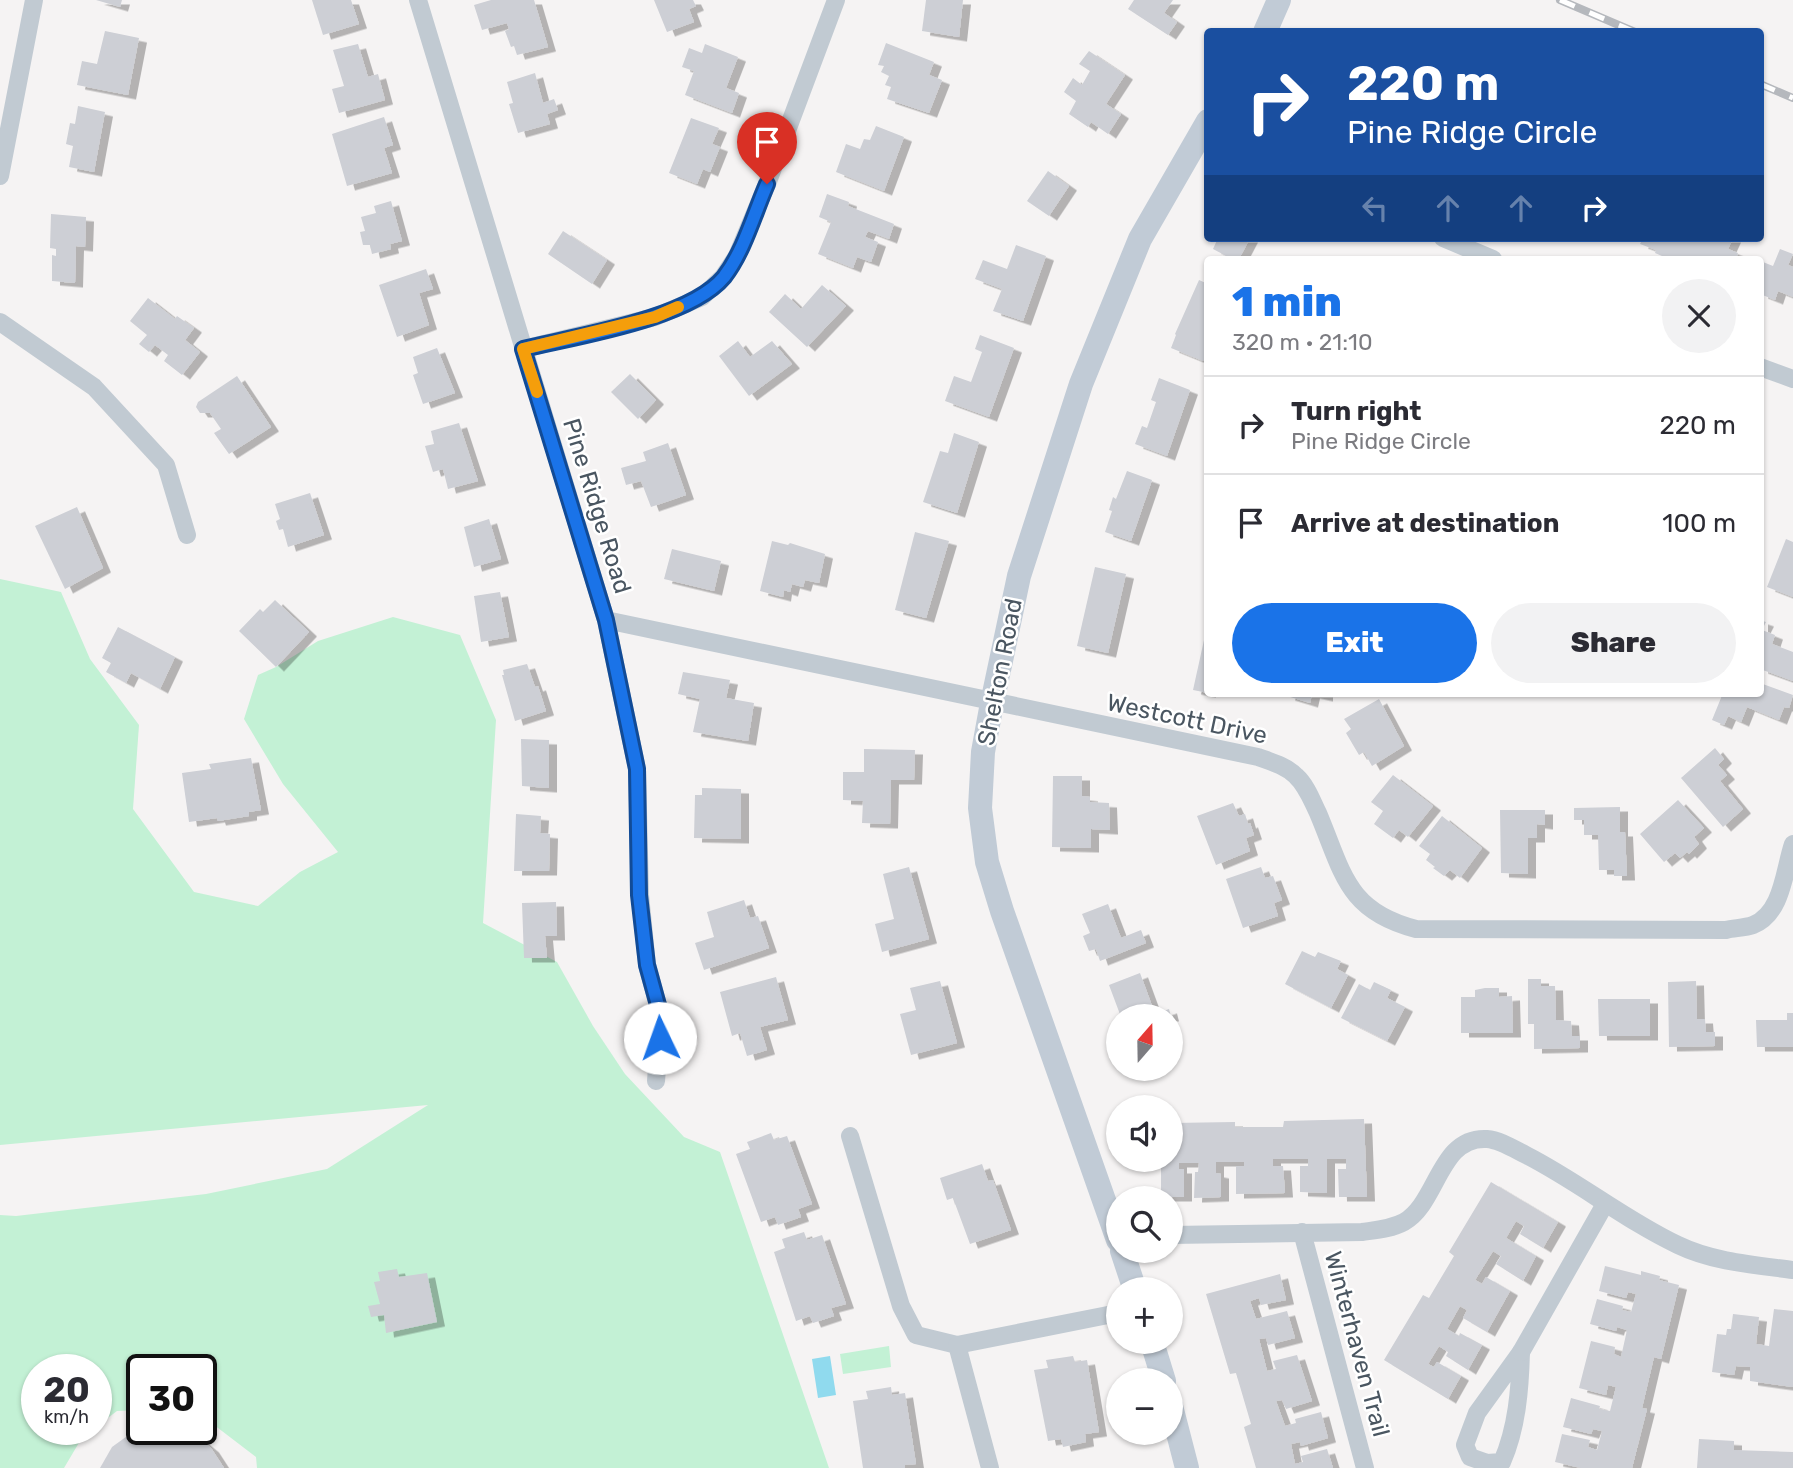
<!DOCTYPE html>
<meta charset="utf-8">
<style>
body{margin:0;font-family:Rubik,sans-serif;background:#f2f2f3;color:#2b2b33;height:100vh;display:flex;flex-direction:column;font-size:26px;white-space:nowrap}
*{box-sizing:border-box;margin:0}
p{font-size:23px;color:#7c7c81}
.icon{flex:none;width:38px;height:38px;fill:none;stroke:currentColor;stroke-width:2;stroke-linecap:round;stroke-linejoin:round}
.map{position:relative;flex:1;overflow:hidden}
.panel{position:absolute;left:1204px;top:256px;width:560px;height:441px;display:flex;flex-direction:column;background:#fff;border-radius:7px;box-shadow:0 2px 5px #0004}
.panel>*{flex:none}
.hud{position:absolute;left:1204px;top:28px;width:560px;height:214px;border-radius:7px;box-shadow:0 2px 5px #0004;background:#1a4fa0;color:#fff;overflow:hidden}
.needle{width:46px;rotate:20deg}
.buttons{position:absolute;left:1106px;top:1004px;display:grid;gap:14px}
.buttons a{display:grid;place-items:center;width:77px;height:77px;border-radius:50%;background:#fff;box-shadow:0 2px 5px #0004;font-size:35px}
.speed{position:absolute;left:21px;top:1354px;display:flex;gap:14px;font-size:35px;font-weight:700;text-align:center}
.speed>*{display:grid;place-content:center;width:91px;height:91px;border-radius:50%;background:#fff;box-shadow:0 2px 5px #0004;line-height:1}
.speed small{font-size:18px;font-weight:400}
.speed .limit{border:4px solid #111;border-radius:10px;background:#fff;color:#111}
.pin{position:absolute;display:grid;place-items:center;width:60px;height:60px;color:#fff;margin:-72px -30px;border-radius:50% 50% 50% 0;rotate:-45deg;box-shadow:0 0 7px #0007}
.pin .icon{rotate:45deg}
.me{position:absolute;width:77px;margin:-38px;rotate:357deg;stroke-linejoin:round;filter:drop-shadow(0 0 5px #0008)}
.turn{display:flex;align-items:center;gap:24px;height:147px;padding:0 28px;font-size:32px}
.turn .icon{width:91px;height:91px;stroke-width:2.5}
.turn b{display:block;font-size:49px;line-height:60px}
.lanes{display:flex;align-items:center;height:66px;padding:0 28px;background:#0003;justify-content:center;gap:35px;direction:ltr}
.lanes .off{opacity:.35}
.round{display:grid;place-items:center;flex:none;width:74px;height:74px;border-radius:37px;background:#f2f2f3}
.overview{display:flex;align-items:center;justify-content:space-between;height:119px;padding:0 28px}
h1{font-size:42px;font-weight:800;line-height:52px;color:#1a73e8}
.action{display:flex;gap:14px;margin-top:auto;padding:14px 28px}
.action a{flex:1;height:80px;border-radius:42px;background:#1a73e8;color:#fff;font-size:28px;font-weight:800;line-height:80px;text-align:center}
.action a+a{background:#f2f2f3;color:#2b2b33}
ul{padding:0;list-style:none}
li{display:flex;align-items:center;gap:21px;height:98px;padding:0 28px;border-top:2px solid #e1e1e2}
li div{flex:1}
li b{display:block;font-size:26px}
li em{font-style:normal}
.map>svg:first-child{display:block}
.green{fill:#c3f1d5}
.water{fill:#90daee}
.building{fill:#cdcfd5;filter:url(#shadow)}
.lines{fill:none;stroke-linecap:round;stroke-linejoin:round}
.street{stroke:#c1cad2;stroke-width:18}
.secondary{stroke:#c1cbd6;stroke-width:24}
.rail-casing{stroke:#b5b8bd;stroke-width:8}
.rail{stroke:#fff;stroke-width:5;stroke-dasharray:16;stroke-linecap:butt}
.route-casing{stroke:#114b97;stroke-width:18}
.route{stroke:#1a73e8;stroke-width:12}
.slow{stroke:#f59e0b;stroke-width:12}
.labels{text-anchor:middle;stroke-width:5;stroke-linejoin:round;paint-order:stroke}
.street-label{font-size:24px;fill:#4a5661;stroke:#fff}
</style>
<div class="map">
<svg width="1793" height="1468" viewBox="0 0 1793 1468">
<defs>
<filter id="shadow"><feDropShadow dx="8" dy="4.5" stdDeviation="0" flood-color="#0004"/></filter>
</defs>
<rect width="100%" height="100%" fill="#f5f3f3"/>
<g class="green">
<path d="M0,579L61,592L90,659L139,725L133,809L194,892L258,906L300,872L338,852L283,784L244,719L258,675L276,667L318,641L393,617L460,635L496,720L483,923L557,962L593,1026L625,1074L684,1137L720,1152L829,1468H257L256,1457L201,1415V1370H142V1410L117,1411L96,1427V1370H37V1430H93L80,1441L64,1468H0V1215L16,1216L206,1194L327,1169L428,1105L0,1145Z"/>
<path d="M889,1346L891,1367L843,1374L840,1354Z"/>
</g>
<path class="water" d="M830,1356L836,1395L818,1398L812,1359Z"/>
<g class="building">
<path d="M96,0H122L120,7Z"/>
<path d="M312,0H351L359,24L323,35Z"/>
<path d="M491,0H534L548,47L517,55L514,46L511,47L505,31L509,29L507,23L482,30L474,5Z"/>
<path d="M654,0H693L696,6L689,9L694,22L667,32Z"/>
<path d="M926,0H963L959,37L922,31Z"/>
<path d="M1134,0H1173L1164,13L1177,22L1168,35L1128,9Z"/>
<path d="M105,31L139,38L128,95L77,85L82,61L97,64Z"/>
<path d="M886,43L934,62L929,75L942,80L929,113L887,99L891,87L885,85L889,76L881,72L884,66L878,65Z"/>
<path d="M358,44L368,77L378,74L385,100L339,113L332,89L344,86L333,50Z"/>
<path d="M705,44L738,57L726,88L739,93L732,113L685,95L694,71L682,67L689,48L702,53Z"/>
<path d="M1089,51L1125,75L1106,104L1121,114L1108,134L1091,122L1088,127L1069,114L1076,101L1064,92L1073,78L1082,85L1090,71L1079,64Z"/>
<path d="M535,73L543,103L554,99L558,110L547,114L550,124L518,133L509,104L513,103L507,82Z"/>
<path d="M78,106L105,112L94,172L69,167L73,146L66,144L70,123L75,124Z"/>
<path d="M384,117L393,145L384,148L392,173L347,186L332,134Z"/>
<path d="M691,118L719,128L712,144L720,147L710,172L703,169L697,184L669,173Z"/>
<path d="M876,126L904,137L884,191L836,172L846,144L860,149L864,139L870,140Z"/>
<path d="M1048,171L1069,186L1049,216L1027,201Z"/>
<path d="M827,194L849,202L848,206L894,224L889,239L868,231L865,237L878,242L871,262L857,257L853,268L818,254L831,222L819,217Z"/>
<path d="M391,201L402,241L390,244L391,249L372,254L370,245H363L360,232L365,231L361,217L376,213L374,206Z"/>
<path d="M51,214L86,217L85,247L76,246L75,283L52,281V255L56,256V249L50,248Z"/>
<path d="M563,231L607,260L592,284L548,254Z"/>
<path d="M1218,238H1250L1239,259H1232L1213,249Z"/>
<path d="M1643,238H1712L1717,240L1718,238H1733L1728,249L1738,253L1736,259H1679L1670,256L1669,259L1655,253L1656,250L1640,244Z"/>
<path d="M1016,245L1046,256L1023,321L993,311L1002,289L975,279L983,260L1007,269Z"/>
<path d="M1780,249L1793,254L1788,265L1793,267V297L1778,291L1775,300L1760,294V270L1763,262L1773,266Z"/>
<path d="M426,269L433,289L419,293L429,325L397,337L379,285Z"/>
<path d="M1199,280L1208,284V359L1205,358L1203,361L1171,348L1176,335L1175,334Z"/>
<path d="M822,285L846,306L807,347L769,312L785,294L801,309Z"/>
<path d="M148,298L175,319L177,316L194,328L185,340L200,352L182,375L164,361L168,355L155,345L149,352L139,344L147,335L130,321Z"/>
<path d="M980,335L1014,348L989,417L945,401L954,376L971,382L982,352L975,349Z"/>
<path d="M738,341L750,357L772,341L792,364L749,396L719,356Z"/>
<path d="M437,348L455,393L423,404L413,375L418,373L413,357Z"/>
<path d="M630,374L656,400L638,419L611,392Z"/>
<path d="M237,376L271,427L229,454L214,433L221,429L210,413H200L196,407L198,402Z"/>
<path d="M1159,378L1190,390L1167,456L1135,444L1142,426L1147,428L1156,402L1151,400Z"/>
<path d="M459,423L478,481L448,489L443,469L433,472L425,446L434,444L431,431Z"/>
<path d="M954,433L979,442L957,513L923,502L940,451L948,453Z"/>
<path d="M668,443L686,495L651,507L641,481L626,485L621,468L646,461L643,452Z"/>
<path d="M1127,471L1152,480L1131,541L1105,532L1112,511L1109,510L1113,497L1116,499Z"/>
<path d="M310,493L324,535L288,547L283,529L279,530L276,521L280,519L275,504Z"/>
<path d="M77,507L103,568L65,589L35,526Z"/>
<path d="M489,519L501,559L474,567L464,527Z"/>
<path d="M915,532L949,541L926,618L895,610Z"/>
<path d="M1786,539L1793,542V597L1767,587Z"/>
<path d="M772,541L788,545L790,543L825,554L819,583L805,580L803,587L792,584L790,592L784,590L783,597L760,591Z"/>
<path d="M672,549L721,561L714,591L664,579Z"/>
<path d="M1095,567L1126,574L1108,653L1077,646Z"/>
<path d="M500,592L509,637L481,642L474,596Z"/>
<path d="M275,600L309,632L276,667L239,631L260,609L263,612Z"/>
<path d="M1760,620L1766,622L1762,630L1775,635L1772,644L1793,652V681L1760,669Z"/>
<path d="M118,627L175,657L160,689L131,673L126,683L106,672L111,663L102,658Z"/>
<path d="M1206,631H1208V693L1193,690Z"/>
<path d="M527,664L535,687L538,686L546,711L515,721L502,675H504L503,670Z"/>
<path d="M683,672L730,680L726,698L754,703L748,741L693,732L700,699L678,694Z"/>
<path d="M1760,683L1793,695L1789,708L1784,707L1779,720L1747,707L1741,722L1728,716L1724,725L1712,720L1723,693H1760Z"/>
<path d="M1288,693H1325V697L1312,694L1310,703L1287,696Z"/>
<path d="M1379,699L1404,746L1372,766L1364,752L1359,755L1346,733L1351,729L1344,719Z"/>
<path d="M521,739L549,740V788L522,786Z"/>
<path d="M1715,748L1724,759L1718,765L1727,775L1720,781L1743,809L1723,827L1681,778Z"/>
<path d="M864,749L915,750L914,780H891L890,824L862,823L863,801L843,800V772H864Z"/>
<path d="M251,758L261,810L249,812V816L218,821L217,818L189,822L182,773L211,769L209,764Z"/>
<path d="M1393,775L1433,806L1408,837L1399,830L1393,838L1374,824L1383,811L1371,802Z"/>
<path d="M1053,776H1082V796L1090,797V802L1109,803L1110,830L1091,829V848L1052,847Z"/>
<path d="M702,788L741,789V839L694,838L695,795H702Z"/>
<path d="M1678,800L1704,828L1694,837L1699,844L1689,854L1687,852L1680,858L1675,853L1664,862L1640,834Z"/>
<path d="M1233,803L1239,816L1245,814L1248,824L1250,823L1254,835L1246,838L1250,851L1216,865L1197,816Z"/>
<path d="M1620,807V832H1625L1627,876H1614V870H1599L1598,835H1584V820H1574V808Z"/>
<path d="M1500,810H1545V825L1537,824V838H1528V874L1501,873Z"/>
<path d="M516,814L541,816L540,833L550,834L549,871H514Z"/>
<path d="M1442,816L1482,848L1460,878L1450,870L1444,876L1433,868L1435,867L1426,860L1430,854L1419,846Z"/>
<path d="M909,867L929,939L882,952L875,924L894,919L883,874Z"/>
<path d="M1261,867L1265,878L1273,876L1282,900L1274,903L1278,916L1243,928L1226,879Z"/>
<path d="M744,900L750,918L758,916L769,948L704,970L695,943L714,937L707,912Z"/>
<path d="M556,902L557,936H545L547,958H524L522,903Z"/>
<path d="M1108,904L1121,938L1141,930L1146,943L1100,961L1096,949L1089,951L1083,936L1090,933L1082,914Z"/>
<path d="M1302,951L1315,957L1318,952L1341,961L1337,969L1348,975L1331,1008L1285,984Z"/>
<path d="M1140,973L1155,1014L1169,1009L1171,1017H1121L1109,985Z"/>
<path d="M776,977L788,1020L760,1027L767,1050L747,1056L740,1033L732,1036L720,992Z"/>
<path d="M1528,979H1541V986H1555L1556,1020L1571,1021L1572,1036H1580V1048L1534,1049V1024H1528Z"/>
<path d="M940,981L957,1043L911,1055L900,1014L916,1010L910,988Z"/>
<path d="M1696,981L1697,1019H1705L1706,1032H1715V1046L1669,1047L1668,982Z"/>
<path d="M1374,982L1391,990L1387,998L1405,1007L1387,1041L1341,1018L1359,984L1370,990Z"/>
<path d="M1485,988H1499V997L1512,996L1513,1033H1461V997H1475V990Z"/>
<path d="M1598,999H1650V1036H1599Z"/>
<path d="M1787,1013H1793V1047H1757L1756,1020H1787Z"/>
<path d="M1364,1119L1367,1197H1339L1338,1169H1346V1159H1327V1193L1300,1192V1166H1308V1159H1273V1166H1283L1285,1193L1236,1194V1166H1244V1162H1216V1173L1221,1174V1197L1194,1198L1195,1172H1198L1199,1163H1179V1169H1184V1197H1161V1160H1171V1123L1235,1122V1127H1283L1284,1121Z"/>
<path d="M771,1133L774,1140L787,1136L812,1204L798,1209L801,1217L778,1225L775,1217L761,1222L736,1154L750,1149L747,1142Z"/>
<path d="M982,1164L988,1181L993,1180L1011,1230L970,1244L953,1198L947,1200L940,1178Z"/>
<path d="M1491,1182L1558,1222L1543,1248L1520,1234L1524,1226L1516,1221L1506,1238L1536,1256L1523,1281L1496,1264L1501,1256L1493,1251L1475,1280L1482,1284L1486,1277L1510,1291L1487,1332L1463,1318L1467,1310L1460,1306L1447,1329L1459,1336L1460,1333L1482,1345L1468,1370L1446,1356L1448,1352L1439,1346L1428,1364L1434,1367L1437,1362L1461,1376L1448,1399L1384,1360L1423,1295L1429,1298L1454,1256L1449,1252Z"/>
<path d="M804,1232L807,1240L822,1235L846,1304L831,1308L834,1316L813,1323L810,1316L796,1321L774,1252L785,1248L782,1239Z"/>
<path d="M1605,1266L1641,1275V1271L1660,1276L1659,1280L1679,1285L1661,1359L1654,1357L1642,1408L1647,1409L1632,1468H1581L1555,1462L1562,1434L1590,1440L1588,1447L1597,1450L1602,1431L1593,1429L1591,1434L1563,1427L1571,1398L1600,1406L1599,1409L1610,1411L1616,1387L1608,1385L1606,1395L1579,1388L1591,1341L1615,1347L1614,1354L1621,1357L1627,1330L1617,1327L1616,1331L1590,1324L1597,1299L1623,1306L1622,1310L1631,1312L1636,1294L1628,1292L1626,1298L1599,1291Z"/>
<path d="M397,1269L399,1277L427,1273L437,1322L386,1333L384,1315L371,1317L368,1306L380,1304L374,1282L380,1281L378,1272Z"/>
<path d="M1280,1274L1286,1300L1261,1305L1259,1298L1250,1301L1256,1319L1287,1311L1295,1338L1268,1345L1266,1338L1259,1339L1267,1371L1276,1369L1273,1361L1297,1355L1312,1401L1286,1409L1282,1400L1276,1401L1285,1426L1296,1423L1295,1419L1321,1412L1328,1438L1301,1446L1300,1442L1291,1444L1295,1464L1303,1462L1301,1456L1327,1449L1333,1468H1256L1244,1427L1251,1424L1236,1373L1230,1374L1206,1294Z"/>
<path d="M1774,1309L1793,1311V1387L1750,1381V1367L1736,1366L1734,1375L1712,1372L1717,1334L1726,1335L1727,1329H1731L1733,1314L1759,1317L1756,1344L1769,1346Z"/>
<path d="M1073,1356L1075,1362L1087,1360L1099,1432L1085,1434L1086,1442L1063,1447L1061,1439L1048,1441L1034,1370L1048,1368L1046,1360Z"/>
<path d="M891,1387L892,1395L905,1393L916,1464L905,1465V1468H863L853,1401L868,1399L866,1391Z"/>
<path d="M142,1430H182L194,1434L211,1448L224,1468H100L112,1447L130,1434Z"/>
<path d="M1699,1439L1734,1441V1450L1793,1452V1468H1697Z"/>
</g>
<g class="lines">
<g class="street">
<path d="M418,0L606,620L637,769L640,895L647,965L661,1016L656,1081"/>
<path d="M0,176L34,0"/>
<path d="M1443,238L1493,259"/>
<path d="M0,322L94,387L166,465L187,535"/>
<path d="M523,349L655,317L702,297L723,277L737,256L767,184L836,0"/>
<path d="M1760,367L1793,379"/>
<path d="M606,620L1258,757C1272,762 1286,766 1296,776C1307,786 1312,801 1318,813C1343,872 1346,911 1416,929L1726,930C1734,928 1745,928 1753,925C1783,913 1784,870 1793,844"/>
<path d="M850,1136L901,1306L916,1335L957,1345L990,1468"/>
<path d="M1302,1232L1365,1468"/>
<path d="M1171,1235L1362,1232C1376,1230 1391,1229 1404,1222C1438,1203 1439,1136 1487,1139C1500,1140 1514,1149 1526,1155C1579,1182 1625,1220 1678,1245C1713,1262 1755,1265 1793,1270"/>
<path d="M957,1345L1118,1313"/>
<path d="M1521,1352C1520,1389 1517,1428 1502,1462L1487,1463L1470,1457L1465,1445L1477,1413Z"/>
<path d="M1521,1352L1605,1204"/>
</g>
<g class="secondary">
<path d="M1265,32L1279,0"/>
<path d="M1118,1240L1002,911L987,862L980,808L983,752L992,703L1019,576L1081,384L1140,239L1208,121"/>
<path d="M1122,1251L1135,1290"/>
<path d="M1152,1342L1164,1381"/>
<path d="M1171,1406L1187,1468"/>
</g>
<g class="rail-casing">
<g id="rail">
<path d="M1560,0L1635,32"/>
<path d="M1760,84L1793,98"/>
</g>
</g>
<use href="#rail" class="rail"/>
</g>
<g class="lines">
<g class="route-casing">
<path id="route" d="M660,1038L661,1016L647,965L639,895L637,769L606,620L523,349C577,336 689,319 724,277C744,251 754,214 767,184"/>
</g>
<use href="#route" class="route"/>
<path class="slow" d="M537,392L523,349L655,317L678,307"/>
</g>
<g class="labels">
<g class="street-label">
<text transform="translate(597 506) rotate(73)" y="8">Pine Ridge Road</text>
<text transform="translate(1000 672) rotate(-79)" y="8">Shelton Road</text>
<text transform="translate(1187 719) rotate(12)" y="8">Westcott Drive</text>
<text transform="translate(1357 1344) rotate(75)" y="8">Winterhaven Trail</text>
</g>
</g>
</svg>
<div class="buttons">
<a><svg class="needle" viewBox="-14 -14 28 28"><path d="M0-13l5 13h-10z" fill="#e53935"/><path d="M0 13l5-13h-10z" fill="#7c7c81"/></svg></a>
<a><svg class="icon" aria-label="sound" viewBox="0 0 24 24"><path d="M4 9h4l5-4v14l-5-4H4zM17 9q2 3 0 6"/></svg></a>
<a><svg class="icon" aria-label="search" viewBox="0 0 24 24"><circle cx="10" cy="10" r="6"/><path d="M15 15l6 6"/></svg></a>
<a>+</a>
<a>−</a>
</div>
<div class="speed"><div>20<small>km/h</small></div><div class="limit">30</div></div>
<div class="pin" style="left:767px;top:184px;background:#d93025"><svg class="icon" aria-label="arrive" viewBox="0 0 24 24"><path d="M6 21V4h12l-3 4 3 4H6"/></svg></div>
<svg class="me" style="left:660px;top:1038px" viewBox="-20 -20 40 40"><circle r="19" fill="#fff"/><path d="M0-13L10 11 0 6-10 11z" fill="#1a73e8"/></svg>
<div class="hud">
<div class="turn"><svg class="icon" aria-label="right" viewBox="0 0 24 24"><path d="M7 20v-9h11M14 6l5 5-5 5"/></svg><div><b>220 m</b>Pine Ridge Circle</div></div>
<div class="lanes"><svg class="icon off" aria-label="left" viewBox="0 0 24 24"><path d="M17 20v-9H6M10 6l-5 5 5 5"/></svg><svg class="icon off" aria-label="ahead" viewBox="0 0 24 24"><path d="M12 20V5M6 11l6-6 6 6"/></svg><svg class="icon off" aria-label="ahead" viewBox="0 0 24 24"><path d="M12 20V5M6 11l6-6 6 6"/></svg><svg class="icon" aria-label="right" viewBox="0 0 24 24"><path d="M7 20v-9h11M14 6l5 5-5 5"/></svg></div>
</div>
<section class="panel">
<div class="overview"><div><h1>1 min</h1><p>320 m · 21:10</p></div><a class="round"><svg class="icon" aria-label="close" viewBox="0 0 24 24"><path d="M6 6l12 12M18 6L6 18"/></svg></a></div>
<ul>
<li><svg class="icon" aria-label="right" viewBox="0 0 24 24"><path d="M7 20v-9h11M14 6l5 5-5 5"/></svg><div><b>Turn right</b><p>Pine Ridge Circle</p></div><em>220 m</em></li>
<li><svg class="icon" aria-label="arrive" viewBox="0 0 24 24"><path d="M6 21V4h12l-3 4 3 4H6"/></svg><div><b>Arrive at destination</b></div><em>100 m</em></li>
</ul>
<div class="action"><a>Exit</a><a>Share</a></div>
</section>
</div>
